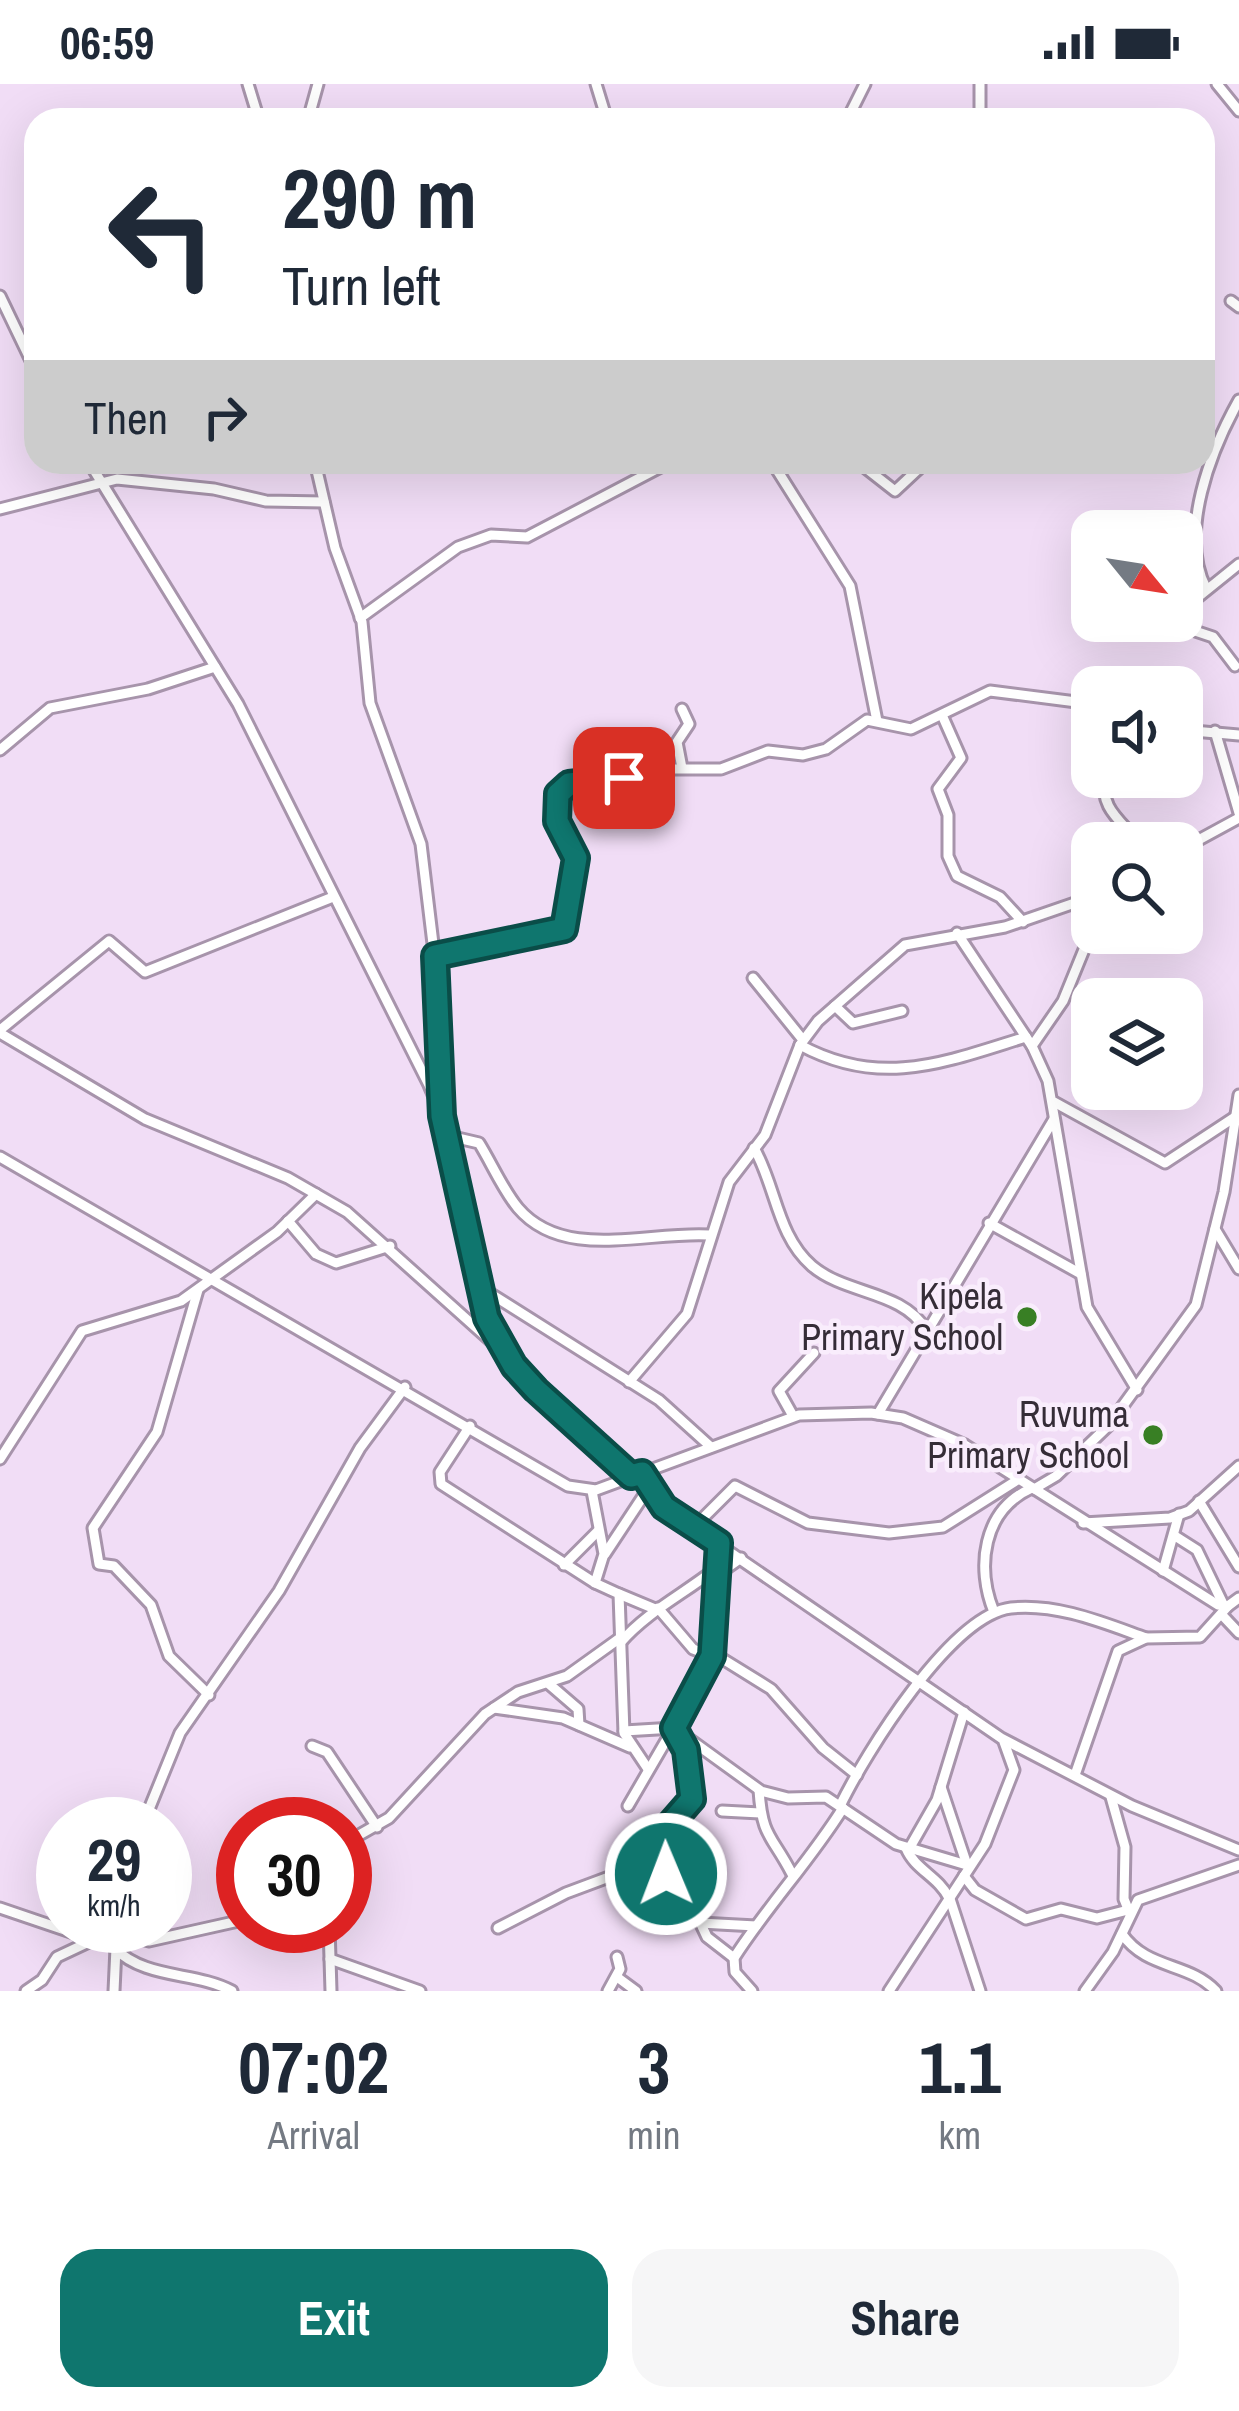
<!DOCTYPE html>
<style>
body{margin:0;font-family:"Archivo Narrow",sans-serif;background:#f6f6f7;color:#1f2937;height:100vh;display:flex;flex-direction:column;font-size:45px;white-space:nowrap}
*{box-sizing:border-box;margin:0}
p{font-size:39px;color:#747a83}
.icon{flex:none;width:66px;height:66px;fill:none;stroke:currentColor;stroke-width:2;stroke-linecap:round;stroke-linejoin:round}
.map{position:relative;height:1907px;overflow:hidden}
.drawer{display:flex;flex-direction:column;background:#fff;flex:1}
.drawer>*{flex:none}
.top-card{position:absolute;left:24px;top:24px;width:1191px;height:366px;border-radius:36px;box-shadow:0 12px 48px #0002;background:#fff;color:#1f2937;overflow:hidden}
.needle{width:78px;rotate:120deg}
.fabs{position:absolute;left:1071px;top:426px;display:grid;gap:24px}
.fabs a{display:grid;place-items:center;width:132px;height:132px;border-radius:24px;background:#fff;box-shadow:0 12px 48px #0002;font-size:60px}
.speed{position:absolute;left:36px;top:1713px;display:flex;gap:24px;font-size:60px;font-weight:700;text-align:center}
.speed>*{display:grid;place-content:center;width:156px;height:156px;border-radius:50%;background:#fff;box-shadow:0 12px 48px #0002;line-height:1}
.speed small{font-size:30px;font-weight:400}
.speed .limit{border:18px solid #d22;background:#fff;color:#111}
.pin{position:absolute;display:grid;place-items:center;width:102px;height:102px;color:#fff;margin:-51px;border-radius:24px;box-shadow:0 6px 18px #0006}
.me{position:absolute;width:132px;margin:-66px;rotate:359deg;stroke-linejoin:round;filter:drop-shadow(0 0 9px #0008)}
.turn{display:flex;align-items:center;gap:42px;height:252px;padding:0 60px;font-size:54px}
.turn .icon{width:156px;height:156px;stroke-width:2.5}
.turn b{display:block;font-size:84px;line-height:102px}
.then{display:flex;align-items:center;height:114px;padding:0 60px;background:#0003;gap:24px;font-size:45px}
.eta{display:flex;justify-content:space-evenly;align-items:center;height:204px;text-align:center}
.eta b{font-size:72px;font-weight:700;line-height:84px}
.button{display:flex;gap:24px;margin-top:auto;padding:24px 60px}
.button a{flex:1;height:138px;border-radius:36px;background:#0f766e;color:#fff;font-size:48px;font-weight:700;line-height:138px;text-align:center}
.button a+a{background:#f6f6f7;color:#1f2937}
.status{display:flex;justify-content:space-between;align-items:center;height:84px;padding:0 60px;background:#fff;direction:ltr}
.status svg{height:33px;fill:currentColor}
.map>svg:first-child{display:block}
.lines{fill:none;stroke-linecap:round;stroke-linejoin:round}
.minor-casing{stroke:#a794ab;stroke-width:15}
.minor{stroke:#fff;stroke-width:9}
.route-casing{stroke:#0a4d48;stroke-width:30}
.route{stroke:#0f766e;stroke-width:21}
.poi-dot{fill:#387f24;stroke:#f9edfc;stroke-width:4.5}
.labels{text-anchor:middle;stroke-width:9;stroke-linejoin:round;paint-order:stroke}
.poi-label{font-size:36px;fill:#352d37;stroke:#f9edfc;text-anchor:end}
</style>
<div class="status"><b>06:59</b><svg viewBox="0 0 49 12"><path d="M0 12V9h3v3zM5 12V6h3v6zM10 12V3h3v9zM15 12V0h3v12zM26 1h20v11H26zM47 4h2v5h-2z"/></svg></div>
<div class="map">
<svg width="1239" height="1907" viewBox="0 0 1239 1907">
<rect width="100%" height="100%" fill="#f1ddf6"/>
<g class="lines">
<g class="minor-casing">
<g id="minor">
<path d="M248,0L259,36"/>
<path d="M596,0L607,36"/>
<path d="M980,0V36"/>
<path d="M1217,0L1239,27"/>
<path d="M308,36L318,0"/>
<path d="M847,36L865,0"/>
<path d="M0,212L36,287"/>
<path d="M1231,217L1239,223"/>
<path d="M89,378L238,620L429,1001L442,1032L483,1224C508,1297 579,1339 631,1392"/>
<path d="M315,378L335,464L362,538L370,619L421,760L437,893L442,1026"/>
<path d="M772,378L850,502L877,637"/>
<path d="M858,378L895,407L926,378"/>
<path d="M0,425L117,395L214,405L266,417L324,418"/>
<path d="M1206,504C1178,449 1211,366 1239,316"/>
<path d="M1182,526L1239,480"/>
<path d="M360,534L458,463L491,451L527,453L670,378"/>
<path d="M1181,537L1186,544L1213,553L1235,582"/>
<path d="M942,631L961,674L938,705L948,731V772L957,792L1000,813L1023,838"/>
<path d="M1182,646L1239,651"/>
<path d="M1215,647L1239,729"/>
<path d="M0,666L50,624L148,605L215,583"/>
<path d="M682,684L677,658L689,640L682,625"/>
<path d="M1106,693C1098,724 1122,737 1139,759"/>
<path d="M1182,765L1239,734"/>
<path d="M957,849L1032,962L1048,997L1087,1223L1137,1306"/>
<path d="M435,872L541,853L567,842L576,774L557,737L560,706L569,700L666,685H721L768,667L803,671L826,665L867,636L911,645L990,607L1092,620"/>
<path d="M753,894L803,956"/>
<path d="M835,922L853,939L902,927"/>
<path d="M0,946L109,857L145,888L333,813"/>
<path d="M0,949L145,1035L288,1094L347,1128L502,1267"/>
<path d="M800,961C881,1005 945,978 1026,953"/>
<path d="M1032,962L1063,917L1092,846"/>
<path d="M1054,1018L1165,1079L1235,1033"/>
<path d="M445,1051L479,1059C492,1080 503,1106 518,1124C564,1178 647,1147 709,1151"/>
<path d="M754,1064C776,1102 777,1152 812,1182C846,1211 902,1206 926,1246"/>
<path d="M0,1073L568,1402L596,1406L799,1331L871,1329L903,1334L965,1361L1218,1521L1228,1522L1239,1514"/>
<path d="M288,1137L316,1170L336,1179L390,1162"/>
<path d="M989,1139L1081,1190"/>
<path d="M1215,1145L1239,1185"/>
<path d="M480,1203L659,1316L711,1363"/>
<path d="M198,1206L157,1348L93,1444L99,1480L114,1482L151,1521L169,1572L209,1611"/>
<path d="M629,1298L687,1230L729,1098L765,1051L800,961L818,937L905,861L1005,843L1092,813"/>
<path d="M878,1330L1054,1035"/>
<path d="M793,1332L779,1307L814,1269"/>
<path d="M470,1342L440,1388L441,1400L595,1499"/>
<path d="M0,1375L82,1247L181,1217L277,1148L316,1110"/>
<path d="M642,1389L664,1423L1001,1654L1132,1722L1239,1766"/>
<path d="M1034,1405L1056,1392L1109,1341L1196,1221L1224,1108L1239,1011"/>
<path d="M592,1407L604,1470L595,1499L619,1510L624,1649L648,1685"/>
<path d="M1199,1417L1239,1483"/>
<path d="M1083,1439L1170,1434L1189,1427L1239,1382"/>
<path d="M694,1443L735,1402L808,1439L889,1449L943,1443L1019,1395"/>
<path d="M1175,1452L1197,1466L1224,1522"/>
<path d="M605,1470L648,1405"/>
<path d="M564,1481L598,1447"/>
<path d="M1163,1487L1179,1430"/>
<path d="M714,1493L741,1474"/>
<path d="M619,1510L655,1525"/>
<path d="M658,1524L693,1565L712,1572"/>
<path d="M994,1528C976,1484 982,1426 1032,1404"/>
<path d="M1223,1532L1239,1549"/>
<path d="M620,1559C647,1528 682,1511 714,1486"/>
<path d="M713,1569L771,1605L823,1664L857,1691"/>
<path d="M549,1600L578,1625L579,1641"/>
<path d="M494,1624L563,1634L630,1663"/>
<path d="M624,1647L674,1644L761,1707L788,1714L826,1713L896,1760L970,1782"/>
<path d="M312,1662L327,1668L377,1743"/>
<path d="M1075,1691L1118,1567L1146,1554L1200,1553L1228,1522"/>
<path d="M941,1703L967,1781"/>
<path d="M759,1706C762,1754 772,1751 792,1790"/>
<path d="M1111,1713L1125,1763L1124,1815L1130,1830"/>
<path d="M628,1722L710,1581L719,1459"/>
<path d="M840,1722C865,1670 951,1531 1011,1524C1057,1519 1104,1539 1146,1554"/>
<path d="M722,1727L760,1729"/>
<path d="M143,1740L180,1649L279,1507L360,1364L405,1303"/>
<path d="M345,1759L389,1734L485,1630L518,1608L567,1592L620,1554"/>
<path d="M906,1764C915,1786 938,1792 949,1814"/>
<path d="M909,1765L937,1716L964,1628"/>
<path d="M645,1769L689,1815L707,1853L734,1874"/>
<path d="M964,1792L975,1806L1026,1835L1061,1825L1097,1834L1128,1826"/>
<path d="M949,1812L980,1907"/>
<path d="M0,1824L97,1857L127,1852L149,1857L243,1836"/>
<path d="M700,1839L756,1842"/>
<path d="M329,1842L331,1907"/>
<path d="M498,1844L566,1809L633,1784L692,1715L690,1682L680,1648"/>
<path d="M1122,1850C1147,1886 1189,1878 1216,1907"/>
<path d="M114,1864C147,1896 194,1887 232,1907"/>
<path d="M330,1875L420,1907"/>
<path d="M617,1893L636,1907"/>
<path d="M26,1907L42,1896L57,1873L91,1857"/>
<path d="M114,1907L117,1842"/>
<path d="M608,1907L620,1885L617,1873"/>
<path d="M752,1907L735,1888L734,1874C768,1821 810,1777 843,1724"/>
<path d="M889,1907L985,1760L1014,1686L1004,1658"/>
<path d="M1085,1907L1113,1868L1138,1816L1239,1781"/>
</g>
</g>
<use href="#minor" class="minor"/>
</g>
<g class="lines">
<g class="route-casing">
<path id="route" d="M624,694L569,700L558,710L557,737L576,774L564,845L435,872L442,1032L487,1234L514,1282L536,1306L631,1392L642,1389L664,1423L719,1459L712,1572L674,1644L686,1666L692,1715L645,1769L666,1790"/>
</g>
<use href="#route" class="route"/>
</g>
<g class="poi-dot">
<circle cx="1027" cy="1233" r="12"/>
<circle cx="1153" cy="1351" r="12"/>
</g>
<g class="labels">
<g class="poi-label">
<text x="1003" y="1225">Kipela<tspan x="1003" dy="41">Primary School</tspan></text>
<text x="1129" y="1343">Ruvuma<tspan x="1129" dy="41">Primary School</tspan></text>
</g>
</g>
</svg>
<div class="fabs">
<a><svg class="needle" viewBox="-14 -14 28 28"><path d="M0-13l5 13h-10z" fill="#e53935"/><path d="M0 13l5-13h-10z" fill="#747a83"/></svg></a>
<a><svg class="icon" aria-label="sound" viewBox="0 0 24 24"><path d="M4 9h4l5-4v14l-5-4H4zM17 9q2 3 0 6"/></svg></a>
<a><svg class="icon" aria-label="search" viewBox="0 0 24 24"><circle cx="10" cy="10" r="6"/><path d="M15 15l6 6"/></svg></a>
<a><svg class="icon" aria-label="layers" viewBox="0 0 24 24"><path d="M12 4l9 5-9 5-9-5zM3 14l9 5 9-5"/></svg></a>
</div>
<div class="speed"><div>29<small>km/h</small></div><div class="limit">30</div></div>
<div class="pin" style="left:624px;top:694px;background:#d93025"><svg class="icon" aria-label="arrive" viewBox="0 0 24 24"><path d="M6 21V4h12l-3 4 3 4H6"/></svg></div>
<svg class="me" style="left:666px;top:1790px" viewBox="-20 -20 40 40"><circle r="17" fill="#0f766e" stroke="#fff" stroke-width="3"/><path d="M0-11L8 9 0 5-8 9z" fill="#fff"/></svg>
<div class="top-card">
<div class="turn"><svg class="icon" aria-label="left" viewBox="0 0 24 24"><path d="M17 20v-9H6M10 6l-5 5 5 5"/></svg><div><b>290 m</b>Turn left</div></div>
<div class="then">Then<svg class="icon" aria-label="right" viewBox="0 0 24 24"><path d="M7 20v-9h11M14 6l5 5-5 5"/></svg></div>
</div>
</div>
<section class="drawer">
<div class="eta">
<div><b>07:02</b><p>Arrival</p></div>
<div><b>3</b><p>min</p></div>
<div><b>1.1</b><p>km</p></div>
</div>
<div class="button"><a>Exit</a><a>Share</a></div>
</section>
